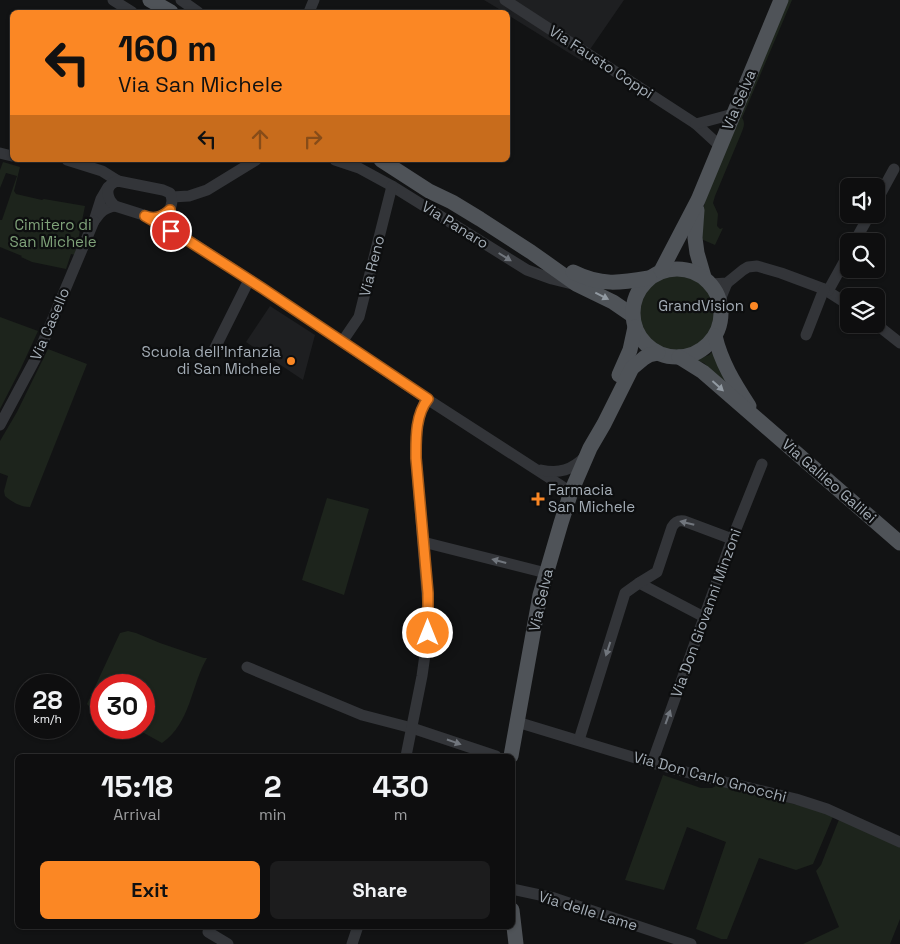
<!DOCTYPE html>
<style>
body{margin:0;font-family:"Space Grotesk",sans-serif;background:#1c1c1d;color:#f1f3f6;height:100vh;display:flex;flex-direction:column;font-size:19px;white-space:nowrap}
*{box-sizing:border-box;margin:0}
p{font-size:16px;color:#9b9c9e}
.icon{flex:none;width:28px;height:28px;fill:none;stroke:currentColor;stroke-width:2;stroke-linecap:round;stroke-linejoin:round}
.map{position:relative;flex:1;overflow:hidden}
.details{position:absolute;left:15px;top:754px;width:500px;height:175px;display:flex;flex-direction:column;background:#0e0e0f;border-radius:8px;box-shadow:0 1px 4px #0004,0 0 0 1px #2e2e2f}
.details>*{flex:none}
.top-card{position:absolute;left:10px;top:10px;width:500px;height:152px;border-radius:8px;box-shadow:0 1px 4px #0004,0 0 0 1px #2e2e2f;background:#fb8724;color:#111;overflow:hidden}
.buttons{position:absolute;left:840px;top:178px;display:grid;gap:10px}
.buttons a{display:grid;place-items:center;width:45px;height:45px;border-radius:8px;background:#0e0e0f;box-shadow:0 1px 4px #0004,0 0 0 1px #2e2e2f;font-size:25px}
.speed{position:absolute;left:15px;top:674px;display:flex;gap:10px;font-size:25px;font-weight:700;text-align:center}
.speed>*{display:grid;place-content:center;width:65px;height:65px;border-radius:50%;background:#0e0e0f;box-shadow:0 1px 4px #0004,0 0 0 1px #2e2e2f;line-height:1}
.speed small{font-size:12px;font-weight:400}
.speed .limit{border:8px solid #d22;background:#fff;color:#111}
.pin{position:absolute;display:grid;place-items:center;width:42px;height:42px;color:#fff;margin:-21px;border:2px solid #fff;border-radius:50%;box-shadow:0 1px 5px #0007}
.me{position:absolute;width:55px;margin:-28px;rotate:0deg;stroke-linejoin:round;filter:drop-shadow(0 0 4px #0008)}
.turn{display:flex;align-items:center;gap:18px;height:105px;padding:0 25px;font-size:22px}
.turn .icon{width:65px;height:65px;stroke-width:2.5}
.turn b{display:block;font-size:35px;line-height:42px}
.lanes{display:flex;align-items:center;height:48px;padding:0 25px;background:#0003;justify-content:center;gap:25px;direction:ltr}
.lanes .off{opacity:.35}
.eta{display:flex;justify-content:space-evenly;align-items:center;height:85px;text-align:center}
.eta b{font-size:30px;font-weight:600;line-height:35px}
.cta{display:flex;gap:10px;margin-top:auto;padding:10px 25px}
.cta a{flex:1;height:58px;border-radius:8px;background:#fb8724;color:#111;font-size:20px;font-weight:600;line-height:58px;text-align:center}
.cta a+a{background:#1c1c1d;color:#f1f3f6}
.map>svg:first-child{display:block}
.built{fill:#1e1f21}
.green{fill:#1d241c}
.lines{fill:none;stroke-linecap:round;stroke-linejoin:round}
.minor{stroke:#333539;stroke-width:11}
.major{stroke:#4f5358;stroke-width:15}
.oneway{fill:#71767d}
.oneway2{fill:#929aa2}
.route-casing{stroke:#a35817;stroke-width:12}
.route{stroke:#fb8724;stroke-width:9}
.poi-dot{fill:#fb8724;stroke:#0d0e0f;stroke-width:2}
.labels{text-anchor:middle;stroke-width:4.5;stroke-linejoin:round;paint-order:stroke}
.street-label{font-size:15px;fill:#a3acb5;stroke:#0d0e0f}
.park-label{font-size:15px;fill:#7fa279;stroke:#0d0e0f}
.poi-label{font-size:15px;fill:#a3acb5;stroke:#0d0e0f;text-anchor:end}
</style>
<div class="map">
<svg width="900" height="944" viewBox="0 0 900 944">
<rect width="100%" height="100%" fill="#121314"/>
<g class="built">
<path d="M484,0H624L582,61L508,15V12H504Z"/>
<path d="M270,306L315,335L303,380L246,342Z"/>
</g>
<g class="green">
<path d="M785,0H792L742,118C746,123 743,129 741,134L715,196L713,203L718,214L717,226L720,229L723,228L715,245L701,239L703,210L708,190Z"/>
<path d="M3,162L20,167L14,191L16,194L42,200L44,199L85,206L75,255L71,254L66,269L32,262L21,257L22,256L0,247V220H2L17,176L6,173L0,188V170Z"/>
<circle cx="676" cy="313" r="38"/>
<path d="M0,317L38,331L21,368L0,409Z"/>
<path d="M48,349L87,364L30,507C20,507 12,502 5,496L4,491L8,476L0,473V441L17,412Z"/>
<path d="M714,350L727,380L723,382L704,363L696,360L709,355Z"/>
<path d="M327,498L369,509L344,595L302,580Z"/>
<path d="M128,631L136,633L160,643L204,658H207C191,685 191,723 162,743L135,728H144V685H101V713L91,708L87,704L120,633Z"/>
<path d="M663,775L701,788H712L718,785L721,786L834,814L813,864L796,870L759,858L727,939H721L696,929L726,842L687,827L664,890L625,880Z"/>
<path d="M840,817L900,846V919L890,944H803L839,927L816,871L821,865Z"/>
</g>
<g class="lines">
<g class="minor">
<path d="M113,0L132,12"/>
<path d="M181,0L198,12"/>
<path d="M505,0L696,124L720,146"/>
<path d="M309,12L314,0"/>
<path d="M696,124L733,114"/>
<path d="M0,153L12,156"/>
<path d="M67,160L102,171L118,181"/>
<path d="M335,160L359,168L392,186L527,270L552,279L572,284"/>
<path d="M108,187L101,199L94,221C101,212 102,209 115,206"/>
<path d="M172,197L189,196L207,190L256,160"/>
<path d="M876,202L894,169"/>
<path d="M145,216L185,238C178,231 166,221 170,209C172,203 173,200 170,193L163,190L118,181C104,184 106,198 115,206L153,218C160,218 164,215 169,210"/>
<path d="M185,238L262,288L427,399L571,492"/>
<path d="M855,241L870,214"/>
<path d="M711,284L727,283L743,270L748,267L757,266L781,273L824,289L849,305"/>
<path d="M828,291L849,253"/>
<path d="M720,300L727,283"/>
<path d="M876,324L900,343"/>
<path d="M806,335L824,289"/>
<path d="M342,342L359,317L392,186"/>
<path d="M214,350L249,280"/>
<path d="M0,425L38,354L94,221"/>
<path d="M541,470C559,474 572,470 585,457"/>
<path d="M423,542L546,573"/>
<path d="M639,583L704,617"/>
<path d="M247,667L362,715L412,728L496,756"/>
<path d="M517,722L652,763L708,778L796,799L827,809L900,842"/>
<path d="M579,740L625,593L639,583L657,572L672,527C675,522 678,520 684,521L732,539"/>
<path d="M406,756L422,676L428,633L429,620L416,458C416,440 416,414 427,399"/>
<path d="M652,763L732,539L762,464"/>
<path d="M512,889L554,898L691,944"/>
<path d="M211,926L208,932L228,944"/>
<path d="M352,944L358,926"/>
</g>
<g class="major">
<path d="M150,0L171,12"/>
<path d="M381,160L429,191L452,202L480,219L531,252L576,284L613,302L632,315"/>
<path d="M697,210L695,238L697,253L704,277"/>
<circle cx="677" cy="313" r="44"/>
<path d="M661,271L698,200L781,0"/>
<path d="M573,272C601,286 620,283 649,278"/>
<path d="M715,336C721,362 734,383 749,406"/>
<path d="M679,357L703,372L900,543"/>
<path d="M619,375L630,350L635,327"/>
<path d="M511,756L540,595L561,523L571,492L590,448L604,424L632,368L644,358L649,355L658,353"/>
<path d="M512,910L516,944"/>
</g>
</g>
<defs><path id="oneway-solid" d="M-6-.8H1V-3.2L6.5 0L1 3.2V.8H-6Z" transform="scale(1.25)"/></defs>
<g class="oneway">
<use href="#oneway-solid" transform="translate(505 257) rotate(32)"/>
<use href="#oneway-solid" transform="translate(687 523) rotate(-166)"/>
<use href="#oneway-solid" transform="translate(499 561) rotate(-165)"/>
<use href="#oneway-solid" transform="translate(608 649) rotate(108)"/>
<use href="#oneway-solid" transform="translate(668 717) rotate(-70)"/>
<use href="#oneway-solid" transform="translate(454 742) rotate(19)"/>
</g>
<g class="oneway2">
<use href="#oneway-solid" transform="translate(602 296) rotate(27)"/>
<use href="#oneway-solid" transform="translate(718 386) rotate(42)"/>
</g>
<g class="lines">
<g class="route-casing">
<path id="route" d="M171,231L145,216C155,220 162,217 170,210V220L173,226L184,238L262,288L428,399C415,415 416,440 416,458L428,593V633"/>
</g>
<use href="#route" class="route"/>
</g>
<g class="poi-dot">
<circle cx="754" cy="306" r="5"/>
<circle cx="291" cy="361" r="5"/>
<path d="M535.5 491.5h5v5h5v5h-5v5h-5v-5h-5v-5h5z"/>
</g>
<g class="labels">
<g class="street-label">
<text transform="translate(601 62) rotate(33)" y="5">Via Fausto Coppi</text>
<text transform="translate(739 100) rotate(-67)" y="5">Via Selva</text>
<text transform="translate(455 225) rotate(32)" y="5">Via Panaro</text>
<text transform="translate(372 266) rotate(-76)" y="5">Via Reno</text>
<text transform="translate(50 324) rotate(-67)" y="5">Via Casello</text>
<text transform="translate(829 481) rotate(41)" y="5">Via Galileo Galilei</text>
<text transform="translate(541 600) rotate(-77)" y="5">Via Selva</text>
<text transform="translate(706 613) rotate(-70)" y="5">Via Don Giovanni Minzoni</text>
<text transform="translate(710 777) rotate(15)" y="5">Via Don Carlo Gnocchi</text>
<text transform="translate(588 911) rotate(17)" y="5">Via delle Lame</text>
</g>
<g class="park-label">
<text x="53" y="230">Cimitero di<tspan x="53" dy="17">San Michele</tspan></text>
</g>
<g class="poi-label">
<text x="744" y="311">GrandVision</text>
<text x="281" y="357">Scuola dell'Infanzia<tspan x="281" dy="17">di San Michele</tspan></text>
<text x="548" y="495" text-anchor="start">Farmacia<tspan x="548" dy="17">San Michele</tspan></text>
</g>
</g>
</svg>
<div class="buttons">
<a><svg class="icon" aria-label="sound" viewBox="0 0 24 24"><path d="M4 9h4l5-4v14l-5-4H4zM17 9q2 3 0 6"/></svg></a>
<a><svg class="icon" aria-label="search" viewBox="0 0 24 24"><circle cx="10" cy="10" r="6"/><path d="M15 15l6 6"/></svg></a>
<a><svg class="icon" aria-label="layers" viewBox="0 0 24 24"><path d="M12 4l9 5-9 5-9-5zM3 14l9 5 9-5"/></svg></a>
</div>
<div class="speed"><div>28<small>km/h</small></div><div class="limit">30</div></div>
<div class="pin" style="left:171px;top:231px;background:#d93025"><svg class="icon" aria-label="arrive" viewBox="0 0 24 24"><path d="M6 21V4h12l-3 4 3 4H6"/></svg></div>
<svg class="me" style="left:428px;top:633px" viewBox="-20 -20 40 40"><circle r="17" fill="#fb8724" stroke="#fff" stroke-width="3"/><path d="M0-11L8 9 0 5-8 9z" fill="#fff"/></svg>
<div class="top-card">
<div class="turn"><svg class="icon" aria-label="left" viewBox="0 0 24 24"><path d="M17 20v-9H6M10 6l-5 5 5 5"/></svg><div><b>160 m</b>Via San Michele</div></div>
<div class="lanes"><svg class="icon" aria-label="left" viewBox="0 0 24 24"><path d="M17 20v-9H6M10 6l-5 5 5 5"/></svg><svg class="icon off" aria-label="ahead" viewBox="0 0 24 24"><path d="M12 20V5M6 11l6-6 6 6"/></svg><svg class="icon off" aria-label="right" viewBox="0 0 24 24"><path d="M7 20v-9h11M14 6l5 5-5 5"/></svg></div>
</div>
<section class="details">
<div class="eta">
<div><b>15:18</b><p>Arrival</p></div>
<div><b>2</b><p>min</p></div>
<div><b>430</b><p>m</p></div>
</div>
<div class="cta"><a>Exit</a><a>Share</a></div>
</section>
</div>
